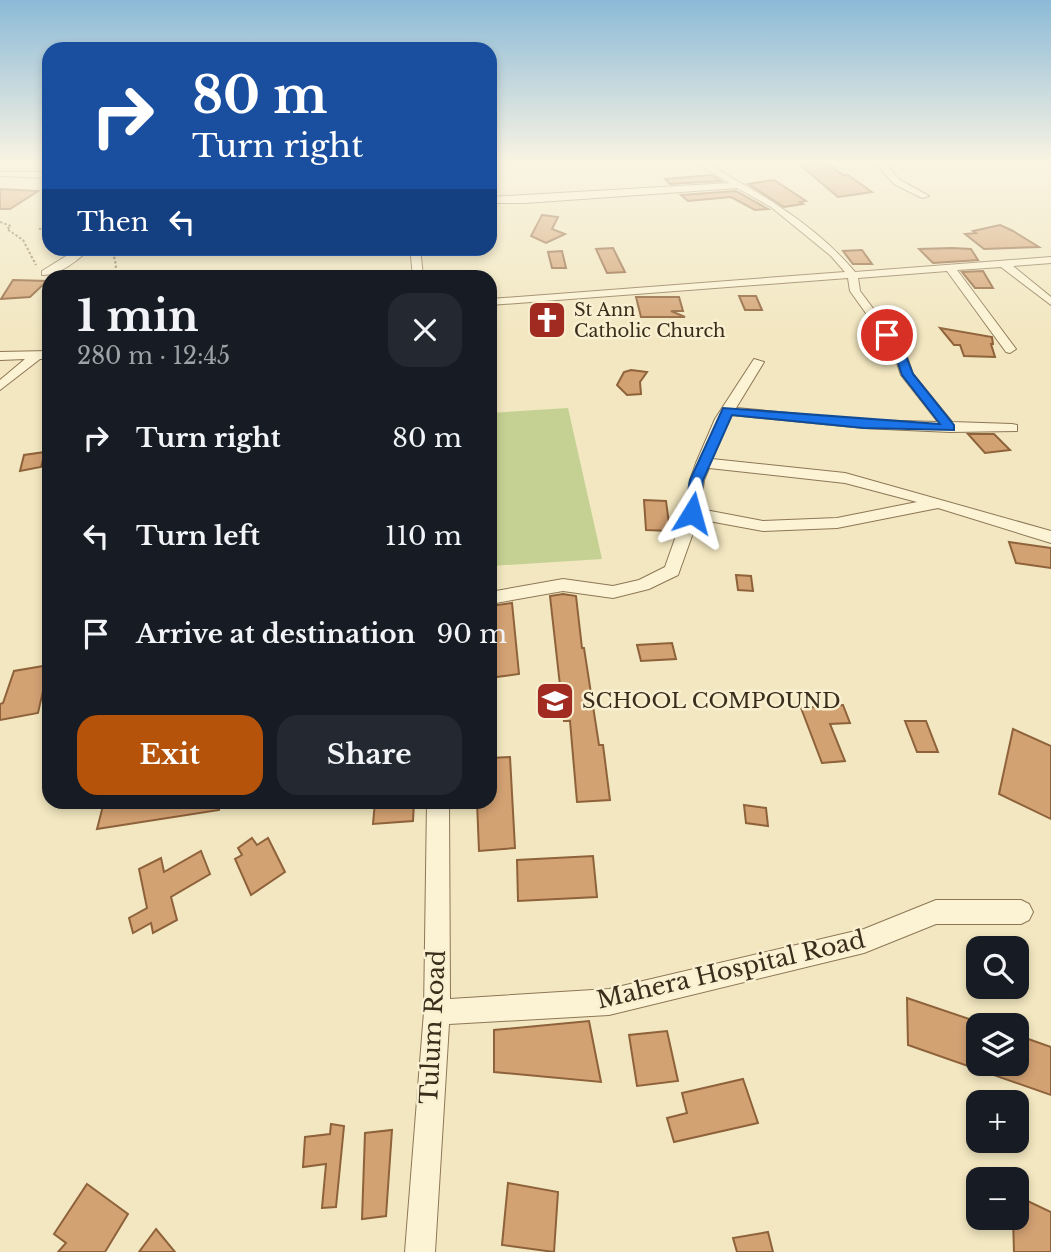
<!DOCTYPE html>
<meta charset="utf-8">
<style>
body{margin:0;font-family:"Libre Baskerville",serif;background:#242831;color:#f1f3f6;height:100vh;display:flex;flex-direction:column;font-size:26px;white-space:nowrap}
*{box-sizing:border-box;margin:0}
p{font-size:23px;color:#9ea1a6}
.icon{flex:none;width:38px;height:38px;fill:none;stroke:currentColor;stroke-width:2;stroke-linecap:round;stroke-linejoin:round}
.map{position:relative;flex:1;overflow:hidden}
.panel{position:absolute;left:42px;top:270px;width:455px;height:539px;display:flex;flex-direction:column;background:#171b24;border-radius:21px;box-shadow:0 4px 10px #0003}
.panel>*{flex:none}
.guide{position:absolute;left:42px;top:42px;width:455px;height:214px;border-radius:21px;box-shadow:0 4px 10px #0003;background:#1a4fa0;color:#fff;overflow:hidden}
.buttons{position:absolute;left:966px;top:936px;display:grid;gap:14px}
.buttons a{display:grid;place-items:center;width:63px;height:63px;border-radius:14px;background:#171b24;box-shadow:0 4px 10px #0003;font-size:35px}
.pin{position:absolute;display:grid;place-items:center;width:60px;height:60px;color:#fff;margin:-30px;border:4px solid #fff;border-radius:50%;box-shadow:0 2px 7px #0007}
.me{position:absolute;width:77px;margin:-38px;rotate:8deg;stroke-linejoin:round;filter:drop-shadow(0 0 5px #0008)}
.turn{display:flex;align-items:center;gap:24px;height:147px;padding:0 35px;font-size:32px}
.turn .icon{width:91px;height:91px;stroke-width:2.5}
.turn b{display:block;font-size:49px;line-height:60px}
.then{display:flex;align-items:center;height:66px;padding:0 35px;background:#0003;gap:14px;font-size:26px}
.round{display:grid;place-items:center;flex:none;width:74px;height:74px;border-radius:21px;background:#242831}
.head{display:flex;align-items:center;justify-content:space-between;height:119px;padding:0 35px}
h1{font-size:42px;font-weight:700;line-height:52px}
.primary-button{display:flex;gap:14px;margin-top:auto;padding:14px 35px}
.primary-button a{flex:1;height:80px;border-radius:21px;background:#b45309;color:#fff;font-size:28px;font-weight:700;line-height:80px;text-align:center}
.primary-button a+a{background:#242831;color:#f1f3f6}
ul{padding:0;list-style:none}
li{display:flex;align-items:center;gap:21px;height:98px;padding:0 35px}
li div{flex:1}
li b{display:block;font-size:26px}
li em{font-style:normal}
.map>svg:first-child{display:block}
.green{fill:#c5d193}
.building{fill:#d3a273;stroke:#8e623a;stroke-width:2}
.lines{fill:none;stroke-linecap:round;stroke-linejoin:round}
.street-casing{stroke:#8d7756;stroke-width:2}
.path{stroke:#8d7756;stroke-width:2;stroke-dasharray:2.5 2;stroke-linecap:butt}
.street{fill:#fcf3d4;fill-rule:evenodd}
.route{fill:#1a73e8;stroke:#114b97;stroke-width:2}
.labels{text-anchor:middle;stroke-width:5;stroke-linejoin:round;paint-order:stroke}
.far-poi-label{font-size:18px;fill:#3b2d1c;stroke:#f8f0d0;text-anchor:start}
.poi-label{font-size:21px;fill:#3b2d1c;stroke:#f8f0d0;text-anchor:start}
.near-street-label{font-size:24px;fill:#3b2d1c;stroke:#f8f0d0}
</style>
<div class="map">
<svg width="1051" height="1252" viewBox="0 0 1051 1252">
<rect width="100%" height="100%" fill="#f2e7c0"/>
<path class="green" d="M568,408L602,559L490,566V413Z"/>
<g class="building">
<path d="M825,162L843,175H848L872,192L838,197L799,164Z"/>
<path d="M712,175L721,181L670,184L665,179Z"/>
<path d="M774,180L806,201L800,202L803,204L784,207L748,184Z"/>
<path d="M0,189L38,191L10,209H0Z"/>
<path d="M736,191L768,209L755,210L731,197L688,201L681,195Z"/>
<path d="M542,215L558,217L552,229L565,234L546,243L531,236Z"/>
<path d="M1000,225L1013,231L1039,247L984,249L965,234L976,233L973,231Z"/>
<path d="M613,248L625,272L607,273L596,249Z"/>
<path d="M952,248L971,249L978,260L933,263L919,249Z"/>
<path d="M862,250L872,264H853L843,251Z"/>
<path d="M562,251L566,268H552L548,252Z"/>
<path d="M983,271L993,288H975L962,272Z"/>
<path d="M13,280L47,281L30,297L1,299Z"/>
<path d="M739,296H756L762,310H745Z"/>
<path d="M636,297H679L683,311H671L685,317H641Z"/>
<path d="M940,328L992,337L993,344H991L995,357L964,356L960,345H954Z"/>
<path d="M631,370L647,372L640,382L641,394L627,395L617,385L624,372Z"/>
<path d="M968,434H994L1010,450L985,453Z"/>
<path d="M45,452L41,467L20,471L24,455Z"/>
<path d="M644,500L666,501L670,531L646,530Z"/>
<path d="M1009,542L1051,548V568L1016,563Z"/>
<path d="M736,575L751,576L753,591L738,590Z"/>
<path d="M563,594L576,596L582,648H584L599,745H603L610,800L577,802L570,721H564L550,596Z"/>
<path d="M512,603L519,674L496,677L490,606Z"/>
<path d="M672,643L676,659L641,661L637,645Z"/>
<path d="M49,665L38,713L0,720V704L3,703L14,671Z"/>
<path d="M843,705L850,723L830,724L845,761L822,763L801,708Z"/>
<path d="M905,721H926L938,752H917Z"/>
<path d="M1013,729L1051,746V819L999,794Z"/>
<path d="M510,757L515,848L479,851L477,802H490V758Z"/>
<path d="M104,802H218L219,810L97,829Z"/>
<path d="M375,802H414L413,821L373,824Z"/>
<path d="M744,805L766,808L768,826L746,823Z"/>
<path d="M252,838L257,845L268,838L285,872L251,895L235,859L242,855L238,848Z"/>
<path d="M201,851L210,874L171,897L177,920L153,933L151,923L133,933L129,918L147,908L139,869L161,858L164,872Z"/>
<path d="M593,856L597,897L518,901L517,860Z"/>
<path d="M907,998L978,1022V1064H1017V1035L1051,1047V1095L908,1045Z"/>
<path d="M589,1021L601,1082L494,1072V1030Z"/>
<path d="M667,1031L678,1081L637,1086L629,1035Z"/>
<path d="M743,1079L758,1123L674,1142L667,1118L687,1113L682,1093Z"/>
<path d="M331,1124L344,1126L336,1207L322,1208L326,1164L303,1167L305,1137L330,1134Z"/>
<path d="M392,1130L386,1216L362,1219L365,1133Z"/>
<path d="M508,1183L558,1192L554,1252L502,1245Z"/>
<path d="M87,1184L128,1214L105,1252H58L66,1243L54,1234Z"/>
<path d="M1017,1196L1051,1212V1252H1014L1013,1218H1017Z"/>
<path d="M156,1229L175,1252H139Z"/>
<path d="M768,1232L773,1252H737L733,1238Z"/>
</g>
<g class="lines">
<g class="street-casing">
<g id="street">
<path d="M695,162H704C759,193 814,223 855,272L1051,257V263L1013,266L1051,297V305L1001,267L957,270L1016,349L1010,353L1006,352L947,271L858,278L860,291L905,351L913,374L952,422L1012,424L1017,425V431L950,432L864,428L731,415L712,459L845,473L1051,531V543L938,508L837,528L763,531L698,519L678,575L649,589L613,598L563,591L490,604V592L563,579L613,586L639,580L665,567L684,513L690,480L696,463L715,419L754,359L764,362L736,408L864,420L938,422L901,375L893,351L850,291L848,278L490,305V299L845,272L831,256L771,207L737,188L525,203H490V197L730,183ZM709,468L845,483L917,502L837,518L763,521L700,509L704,480Z"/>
<path d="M875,162H883L900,180L929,196L922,198L894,184Z"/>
<path d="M0,172H49V178L0,176Z"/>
<path d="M79,248H90C79,260 58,276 42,275V271Z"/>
<path d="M410,248H420L423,276H413Z"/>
<path d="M49,351V359H40L0,390V380L25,359L0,360V352Z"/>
<path d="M427,802H449L450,999L609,989L864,929L936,900H1021L1029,904L1033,912L1029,920L1021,924H936L864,953L609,1015L449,1024L435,1252H405L424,1012Z"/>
</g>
</g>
<g class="path">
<path d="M0,222L11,226L7,229L23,240L36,265"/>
<path d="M39,229L49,228"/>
<path d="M112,248L116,265L115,276"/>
</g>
<use href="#street" class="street"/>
</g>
<linearGradient id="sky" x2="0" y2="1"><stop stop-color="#8cbad7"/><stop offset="0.48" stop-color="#f9f4e3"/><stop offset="1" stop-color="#f9f4e3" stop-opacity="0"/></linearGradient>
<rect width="1051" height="337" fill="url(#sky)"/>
<path class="route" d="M884,333H891L904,351L913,374L954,425V430L864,428L732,415L703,480L699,513L697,517H687L685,513L690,480L723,408L940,424L902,375L894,351L882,335Z"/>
<defs>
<g id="church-square" transform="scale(2.0125)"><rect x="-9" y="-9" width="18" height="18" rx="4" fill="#a12a21" stroke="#f8f0d0"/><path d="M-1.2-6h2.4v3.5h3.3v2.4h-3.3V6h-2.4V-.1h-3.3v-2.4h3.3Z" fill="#fff"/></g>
<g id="school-square" transform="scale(2.0125)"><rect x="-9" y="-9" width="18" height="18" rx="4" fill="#a12a21" stroke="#f8f0d0"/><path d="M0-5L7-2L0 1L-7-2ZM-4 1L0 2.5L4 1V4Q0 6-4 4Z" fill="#fff"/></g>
</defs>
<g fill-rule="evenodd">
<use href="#church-square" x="547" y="320"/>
<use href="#school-square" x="555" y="701"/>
</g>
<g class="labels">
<g class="far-poi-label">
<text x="574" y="316">St Ann<tspan x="574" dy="21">Catholic Church</tspan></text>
</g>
<g class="poi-label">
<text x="582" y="708">SCHOOL COMPOUND</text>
</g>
<g class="near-street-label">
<text transform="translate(731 970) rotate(-13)" y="8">Mahera Hospital Road</text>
<text transform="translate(433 1027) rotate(-87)" y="8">Tulum Road</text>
</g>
</g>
</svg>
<div class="buttons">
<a><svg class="icon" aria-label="search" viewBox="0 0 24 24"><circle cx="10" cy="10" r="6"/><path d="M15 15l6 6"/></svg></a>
<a><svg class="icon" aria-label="layers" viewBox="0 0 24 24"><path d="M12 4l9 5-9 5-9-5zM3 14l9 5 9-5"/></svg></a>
<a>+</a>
<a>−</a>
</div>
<div class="pin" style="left:887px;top:335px;background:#d93025"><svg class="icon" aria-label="arrive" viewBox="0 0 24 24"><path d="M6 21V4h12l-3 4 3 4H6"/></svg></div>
<svg class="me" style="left:692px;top:513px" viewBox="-20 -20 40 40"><path d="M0-17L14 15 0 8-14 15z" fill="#1a73e8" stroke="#fff" stroke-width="4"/></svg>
<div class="guide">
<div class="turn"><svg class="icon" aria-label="right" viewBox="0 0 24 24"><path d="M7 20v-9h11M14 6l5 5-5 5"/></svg><div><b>80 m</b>Turn right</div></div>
<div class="then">Then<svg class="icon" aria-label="left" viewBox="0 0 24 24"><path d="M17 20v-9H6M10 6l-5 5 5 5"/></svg></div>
</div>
<section class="panel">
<div class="head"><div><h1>1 min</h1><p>280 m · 12:45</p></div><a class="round"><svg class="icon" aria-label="close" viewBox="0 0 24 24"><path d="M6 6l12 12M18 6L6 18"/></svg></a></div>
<ul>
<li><svg class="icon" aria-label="right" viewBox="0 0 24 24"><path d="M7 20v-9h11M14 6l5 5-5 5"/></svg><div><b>Turn right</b></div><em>80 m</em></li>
<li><svg class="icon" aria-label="left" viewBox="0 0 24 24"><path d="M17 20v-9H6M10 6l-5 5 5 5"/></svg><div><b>Turn left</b></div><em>110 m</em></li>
<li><svg class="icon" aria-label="arrive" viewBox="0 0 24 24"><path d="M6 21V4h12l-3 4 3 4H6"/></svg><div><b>Arrive at destination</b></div><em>90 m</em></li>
</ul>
<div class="primary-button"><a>Exit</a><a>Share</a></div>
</section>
</div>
